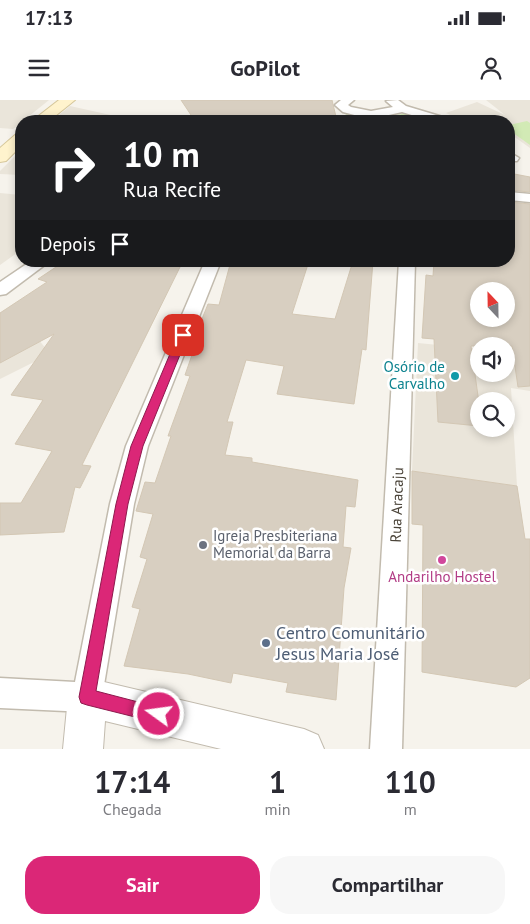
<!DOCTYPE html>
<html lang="pt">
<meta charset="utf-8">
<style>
body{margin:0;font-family:"PT Sans",sans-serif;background:#f7f7f7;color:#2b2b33;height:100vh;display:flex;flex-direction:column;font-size:19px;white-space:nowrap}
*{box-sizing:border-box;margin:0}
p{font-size:16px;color:#7c7c81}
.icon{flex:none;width:28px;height:28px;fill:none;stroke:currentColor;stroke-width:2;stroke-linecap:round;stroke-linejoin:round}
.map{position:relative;height:649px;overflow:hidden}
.panel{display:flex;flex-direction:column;background:#fff;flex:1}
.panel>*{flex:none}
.top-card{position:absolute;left:15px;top:15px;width:500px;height:152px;border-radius:20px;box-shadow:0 2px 8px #0003;background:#202124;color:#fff;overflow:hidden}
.needle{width:32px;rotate:338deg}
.buttons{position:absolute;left:470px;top:182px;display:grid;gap:10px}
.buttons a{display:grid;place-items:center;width:45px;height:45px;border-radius:50%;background:#fff;box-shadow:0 2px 8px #0003;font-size:25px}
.pin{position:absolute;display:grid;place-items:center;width:42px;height:42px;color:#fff;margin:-21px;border-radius:10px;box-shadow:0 2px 8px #0006}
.me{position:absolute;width:55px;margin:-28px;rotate:284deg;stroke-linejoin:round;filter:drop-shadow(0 0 4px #0008)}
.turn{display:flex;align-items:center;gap:18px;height:105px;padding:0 25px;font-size:22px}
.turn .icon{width:65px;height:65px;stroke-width:2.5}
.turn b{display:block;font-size:35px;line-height:42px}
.then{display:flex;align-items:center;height:48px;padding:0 25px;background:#0003;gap:10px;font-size:19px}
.eta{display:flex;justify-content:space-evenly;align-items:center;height:85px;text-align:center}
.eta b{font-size:30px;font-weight:800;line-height:35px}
.action{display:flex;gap:10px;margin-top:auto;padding:10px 25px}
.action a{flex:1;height:58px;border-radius:20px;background:#db2777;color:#fff;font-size:20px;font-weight:800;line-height:58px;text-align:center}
.action a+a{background:#f7f7f7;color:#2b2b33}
.status{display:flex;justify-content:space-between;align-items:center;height:35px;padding:0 25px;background:#fff;direction:ltr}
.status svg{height:14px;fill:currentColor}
header{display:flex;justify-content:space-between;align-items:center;height:65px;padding:0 25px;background:#fff;font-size:22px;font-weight:800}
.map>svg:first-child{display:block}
.residential{fill:#eae5da;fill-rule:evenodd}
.green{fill:#d2eab5}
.building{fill:#d8cfc1;stroke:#d3c7b4;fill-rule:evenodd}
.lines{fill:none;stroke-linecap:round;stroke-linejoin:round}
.minor-casing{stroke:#c2bbae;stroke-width:3}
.tertiary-casing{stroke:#c2bbae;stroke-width:2}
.secondary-casing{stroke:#d6c79b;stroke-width:2}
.minor{fill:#fff;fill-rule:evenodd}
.tertiary{fill:#fff;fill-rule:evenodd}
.secondary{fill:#fff3cd;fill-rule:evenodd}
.route{fill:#db2777;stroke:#8e194d}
.culture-dot{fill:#0f9aa8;stroke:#fff;stroke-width:2}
.worship-dot{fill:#6b7280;stroke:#fff;stroke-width:2}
.hotel-dot{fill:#d1479c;stroke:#fff;stroke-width:2}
.service-dot{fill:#5c6f8a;stroke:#fff;stroke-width:2}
.labels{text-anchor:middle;stroke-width:5;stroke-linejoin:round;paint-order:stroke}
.culture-label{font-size:15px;fill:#0d838f;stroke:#fff;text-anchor:end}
.street-label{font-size:15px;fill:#4b4439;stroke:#fff}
.worship-label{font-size:15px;fill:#5b616d;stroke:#fff;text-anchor:start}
.hotel-label{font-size:15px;fill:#b23c85;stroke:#fff}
.near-service-label{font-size:18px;fill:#4e5e75;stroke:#fff;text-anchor:start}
</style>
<div class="status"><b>17:13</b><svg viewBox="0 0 49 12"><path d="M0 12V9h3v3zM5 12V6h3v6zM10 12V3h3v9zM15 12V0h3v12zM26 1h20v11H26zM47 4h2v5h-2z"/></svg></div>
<header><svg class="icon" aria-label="menu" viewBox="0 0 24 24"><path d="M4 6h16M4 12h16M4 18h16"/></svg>GoPilot<svg class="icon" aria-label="person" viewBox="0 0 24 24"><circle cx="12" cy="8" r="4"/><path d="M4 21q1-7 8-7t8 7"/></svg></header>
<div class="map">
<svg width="530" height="649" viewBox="0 0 530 649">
<rect width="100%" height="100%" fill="#f6f3ec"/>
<g class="residential">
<path d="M0,0H49L13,29L0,28Z"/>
<path d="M486,0H530V48L509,33V21H463L446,13L477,2L505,15Z"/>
<path d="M70,6L115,16L109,21H52Z"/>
<path d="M21,50V75L0,74V71Z"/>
<path d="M0,93L21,95V150L0,165Z"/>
<path d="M0,216L35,235L50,254L0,279Z"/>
<path d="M505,219H530V291L511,288L517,386L412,371L418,243L479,249V274H506L508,252ZM479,301H506V329H479Z"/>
</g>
<g class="green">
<path d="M409,12L431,21H345L346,13C368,19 388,18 409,12Z"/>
<path d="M527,21L530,23V45L509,30V25Z"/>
</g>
<g class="building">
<path d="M181,0H332L337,21H195Z"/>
<path d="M509,73L530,77V92L509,90Z"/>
<path d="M509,102L530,104V286L518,287L512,246H471L479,303V326L438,322L434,239L422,238L426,175L433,176L434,161L495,164L494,161H509ZM479,191H506V219H479Z"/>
<path d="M65,161H183L82,365L91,366L80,388L75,387L64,432L0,435V403H21L52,351L15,344L43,300L11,295L54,234L0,263V213L47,182L38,179Z"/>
<path d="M231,161H309L292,214L335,219L353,161H373L366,250L362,249L354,304L277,294L284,266L246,260L227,322H233L225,355L252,358V362L358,380L355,407L346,406L343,447L351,448L344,488L336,600L286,592L288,583L233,573L231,583L188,574L124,566L140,509L132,507L147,459L140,457L153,414L136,411L145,382L155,383L171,336H168L190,276L185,275L201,229H198L208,204L219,205Z"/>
<path d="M412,371L517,386L525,439H530V578L516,587L422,572L423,425L412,424Z"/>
</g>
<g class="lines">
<g class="minor-casing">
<g id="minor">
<path d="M341,0H354L348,5L351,7L371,11L393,7L386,1L398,0L406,6L446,18L448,21H431L402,12L380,17H362L343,12L335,5Z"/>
<path d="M509,52L519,58L517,61H509Z"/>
<path d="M509,92L530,94V102L509,100Z"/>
<path d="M31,161H50L6,194L0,195V182Z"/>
<path d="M205,161H221L148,346L134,404L102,597L97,607L87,612L0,608V578L75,582L110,404L126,346Z"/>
<path d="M399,161H415L402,649H370Z"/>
</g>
</g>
<g class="tertiary-casing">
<path id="tertiary" d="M87,578L304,629L318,635L324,649H221L105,621L103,649H63L68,597L73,583Z"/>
</g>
<g class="secondary-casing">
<g id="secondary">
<path d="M59,0H75L49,21H32Z"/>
<path d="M21,33V46L6,61L0,62V48L15,35Z"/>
</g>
</g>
<use href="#minor" class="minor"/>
<use href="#tertiary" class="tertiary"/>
<use href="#secondary" class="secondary"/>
</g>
<path class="route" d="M183,232L188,235L143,346L128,404L96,591L165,609L167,614L165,620L159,623L87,605L81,603L79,597L116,404L131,346L178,235Z"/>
<circle class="culture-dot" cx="455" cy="276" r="5"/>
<circle class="worship-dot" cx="203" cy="445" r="5"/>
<circle class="hotel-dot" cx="442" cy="460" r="5"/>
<circle class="service-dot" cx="266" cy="543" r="5"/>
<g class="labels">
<g class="culture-label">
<text x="445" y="272">Osório de<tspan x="445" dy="17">Carvalho</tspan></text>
</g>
<g class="street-label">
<text transform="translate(397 405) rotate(-88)" y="5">Rua Aracaju</text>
</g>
<g class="worship-label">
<text x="213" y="441">Igreja Presbiteriana<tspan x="213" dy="17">Memorial da Barra</tspan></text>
</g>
<g class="hotel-label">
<text x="442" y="482">Andarilho Hostel</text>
</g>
<g class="near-service-label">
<text x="276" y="539">Centro Comunitário<tspan x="276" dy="21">Jesus Maria José</tspan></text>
</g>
</g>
</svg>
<div class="buttons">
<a><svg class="needle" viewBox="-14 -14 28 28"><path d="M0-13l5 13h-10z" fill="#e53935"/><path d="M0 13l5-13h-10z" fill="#7c7c81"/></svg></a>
<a><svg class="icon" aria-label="sound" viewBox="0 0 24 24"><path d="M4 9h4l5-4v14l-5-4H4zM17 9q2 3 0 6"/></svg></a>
<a><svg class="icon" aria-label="search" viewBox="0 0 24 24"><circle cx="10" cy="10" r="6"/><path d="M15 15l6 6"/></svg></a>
</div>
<div class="pin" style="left:183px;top:235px;background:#d93025"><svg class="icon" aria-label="arrive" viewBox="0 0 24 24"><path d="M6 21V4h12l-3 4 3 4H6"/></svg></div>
<svg class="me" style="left:159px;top:614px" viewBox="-20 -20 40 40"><circle r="17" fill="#db2777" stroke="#fff" stroke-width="3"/><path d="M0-11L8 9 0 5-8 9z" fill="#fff"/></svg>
<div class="top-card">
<div class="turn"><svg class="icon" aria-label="right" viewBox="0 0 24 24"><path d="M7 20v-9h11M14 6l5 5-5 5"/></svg><div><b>10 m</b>Rua Recife</div></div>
<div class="then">Depois<svg class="icon" aria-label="arrive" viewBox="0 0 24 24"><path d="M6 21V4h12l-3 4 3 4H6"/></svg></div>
</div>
</div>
<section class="panel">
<div class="eta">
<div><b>17:14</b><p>Chegada</p></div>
<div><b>1</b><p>min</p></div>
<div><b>110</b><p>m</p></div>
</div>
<div class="action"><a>Sair</a><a>Compartilhar</a></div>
</section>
